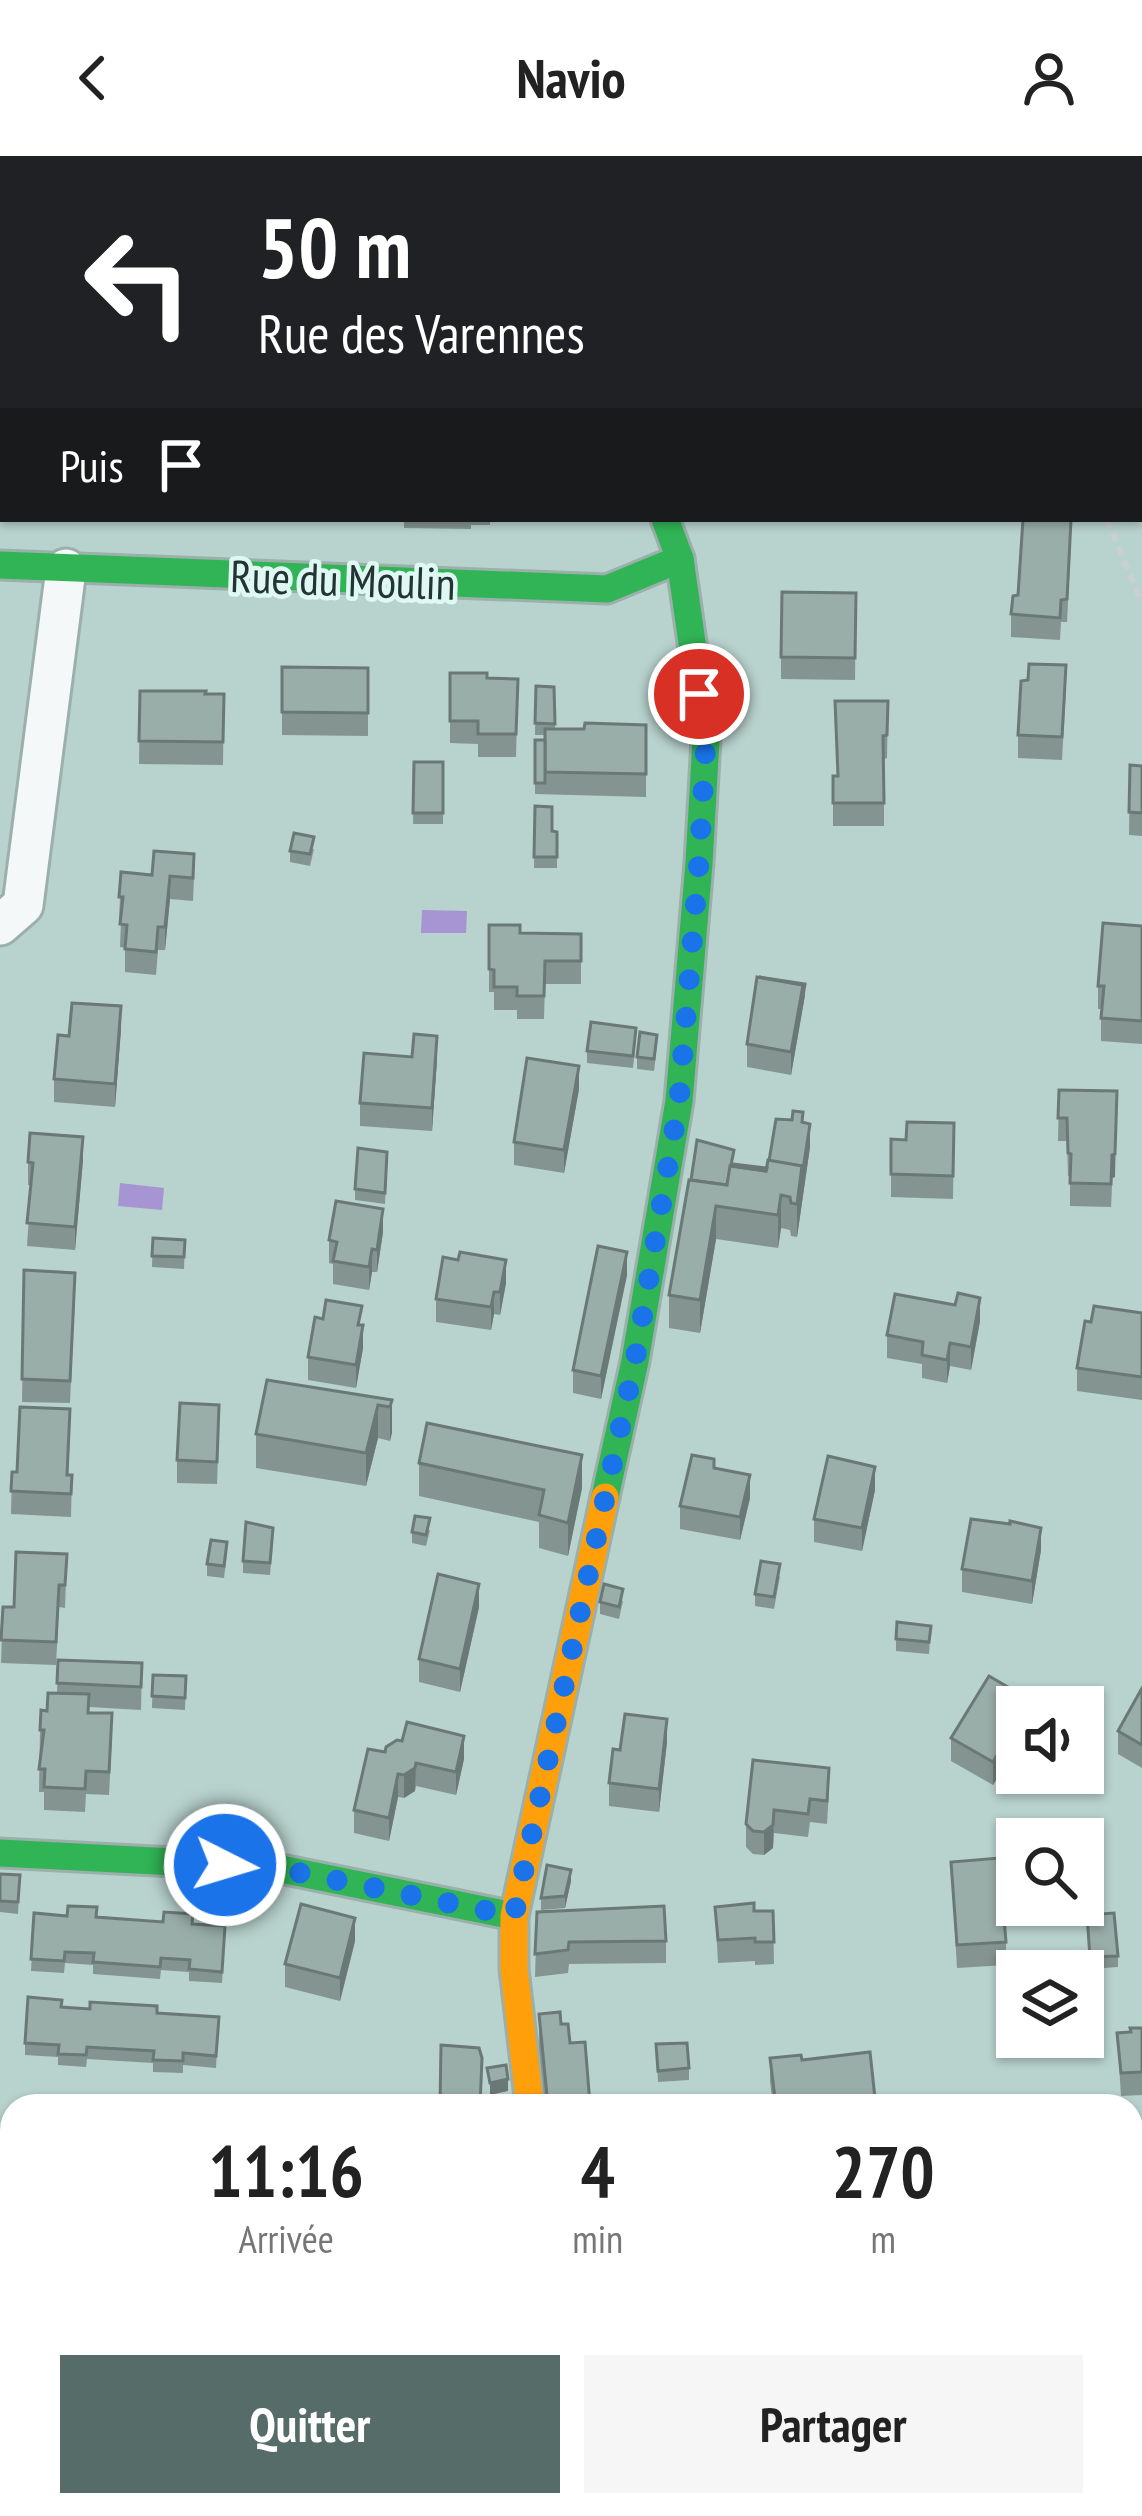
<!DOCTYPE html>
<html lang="fr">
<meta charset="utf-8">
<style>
body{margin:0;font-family:"PT Sans Narrow",sans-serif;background:#f6f6f6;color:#222;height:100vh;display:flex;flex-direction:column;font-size:45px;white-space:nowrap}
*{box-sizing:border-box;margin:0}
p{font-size:39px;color:#767676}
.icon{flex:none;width:66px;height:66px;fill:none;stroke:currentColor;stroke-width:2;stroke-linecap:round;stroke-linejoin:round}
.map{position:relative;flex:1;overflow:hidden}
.side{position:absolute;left:0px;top:1938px;width:1143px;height:423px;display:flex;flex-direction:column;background:#fff;border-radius:36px 36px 0 0;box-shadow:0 3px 9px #0004}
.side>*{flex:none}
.banner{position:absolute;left:0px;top:0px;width:1143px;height:366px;box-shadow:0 3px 9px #0004;background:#202124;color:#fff;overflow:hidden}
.fabs{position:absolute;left:996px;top:1530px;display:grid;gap:24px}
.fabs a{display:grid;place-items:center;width:108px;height:108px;border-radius:0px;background:#fff;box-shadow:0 3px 9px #0004;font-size:60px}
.pin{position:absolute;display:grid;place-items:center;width:102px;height:102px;color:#fff;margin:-51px;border:6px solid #fff;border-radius:50%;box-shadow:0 3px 12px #0007}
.me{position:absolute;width:132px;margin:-66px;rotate:95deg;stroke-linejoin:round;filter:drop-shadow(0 0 9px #0008)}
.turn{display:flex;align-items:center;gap:42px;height:252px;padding:0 60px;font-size:54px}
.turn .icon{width:156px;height:156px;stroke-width:2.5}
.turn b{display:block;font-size:84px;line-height:102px}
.then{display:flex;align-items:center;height:114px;padding:0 60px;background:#0003;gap:24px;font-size:45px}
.eta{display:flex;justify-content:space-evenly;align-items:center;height:204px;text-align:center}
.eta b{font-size:72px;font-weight:700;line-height:84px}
.button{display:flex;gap:24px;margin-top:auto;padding:24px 60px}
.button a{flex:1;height:138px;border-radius:0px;background:#566c68;color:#fff;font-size:48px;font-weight:700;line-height:138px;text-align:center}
.button a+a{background:#f6f6f6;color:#222}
header{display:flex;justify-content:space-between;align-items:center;height:156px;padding:0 60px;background:#fff;font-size:54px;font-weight:700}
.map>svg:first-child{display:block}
.water{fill:#a794d3}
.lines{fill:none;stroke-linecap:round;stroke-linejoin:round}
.lane-casing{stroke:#9bafab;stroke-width:27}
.street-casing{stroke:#9bafab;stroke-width:45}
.fast-casing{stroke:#9bafab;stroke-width:33}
.slow-casing{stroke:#9bafab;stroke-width:33}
.path{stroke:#c9d0d0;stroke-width:6;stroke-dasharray:9 6;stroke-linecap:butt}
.lane{stroke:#f4f8f8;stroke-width:21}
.street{stroke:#f4f8f8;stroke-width:39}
.fast{stroke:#30b455;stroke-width:27}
.slow{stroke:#ff9f0a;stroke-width:27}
.wall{fill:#849591}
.shaded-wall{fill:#6b7976}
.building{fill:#99ada9;stroke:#6b7976;stroke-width:3}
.route{stroke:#1a73e8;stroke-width:21;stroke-dasharray:0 37.8}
.labels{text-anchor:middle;stroke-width:9;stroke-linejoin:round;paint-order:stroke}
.street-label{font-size:45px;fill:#223532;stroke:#e0f8f3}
</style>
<header><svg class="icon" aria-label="back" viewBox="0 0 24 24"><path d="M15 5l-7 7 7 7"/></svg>Navio<svg class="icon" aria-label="person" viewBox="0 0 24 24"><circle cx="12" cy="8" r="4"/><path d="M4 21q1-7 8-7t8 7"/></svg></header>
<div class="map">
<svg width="1142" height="2360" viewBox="0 0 1142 2360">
<rect width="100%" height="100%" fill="#b8d2cd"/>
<g class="water">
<path d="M422,754L467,755L466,777H421Z"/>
<path d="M120,1027L164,1032L162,1054L118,1050Z"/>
</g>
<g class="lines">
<g class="lane-casing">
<path id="lane" d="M197,2353L579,2349"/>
</g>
<g class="street-casing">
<g id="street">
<path d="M461,0L462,3"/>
<path d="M1140,231H1142"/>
<path d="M0,769L23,749L66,413"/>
<path d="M596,2349L599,2360"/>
</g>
</g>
<g class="fast-casing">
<g id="fast">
<path d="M0,409L607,433L680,403"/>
<path d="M605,1341L635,1205L679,945L699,707L706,584L680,403L665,363"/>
<path d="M0,1697L271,1711L514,1760"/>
</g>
</g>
<g class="slow-casing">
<path id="slow" d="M530,1950L514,1813V1760L605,1341"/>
</g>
<path class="path" d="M1107,363L1142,447"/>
<use href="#lane" class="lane"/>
<use href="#street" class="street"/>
<use href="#fast" class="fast"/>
<use href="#slow" class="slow"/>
</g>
<g class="wall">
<path d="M404,363H490V369H471V373L404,372Z"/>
<path d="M1071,387L1067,466H1061L1060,484L1011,481V458Z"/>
<path d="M856,437L855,524L781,523V501Z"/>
<path d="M282,511L368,512V580L282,579Z"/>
<path d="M450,517L487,522L518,523L516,601H478V588L450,587Z"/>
<path d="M1028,524L1066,532L1062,604L1018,602V579Z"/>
<path d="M536,530L554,531L555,573H584L646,569V641L535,638V584H545V579H535Z"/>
<path d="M140,535L224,538L223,609L139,608Z"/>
<path d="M888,545L887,602L884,603V670H833V620H837Z"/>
<path d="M414,606H443V668H413Z"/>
<path d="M1130,609L1142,610V680L1129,679Z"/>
<path d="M535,650L552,675L557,676V712H534Z"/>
<path d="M314,693L310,710L290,706V695Z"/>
<path d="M121,716L194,721L193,745L170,743L165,794H158L156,819L125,816V792L120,791L121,764H119Z"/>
<path d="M489,769L520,777L581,778V828H545L544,863H517V854H494V836H489Z"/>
<path d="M1142,770V888L1101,885V853H1098V830Z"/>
<path d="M805,839L791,919L747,911V888Z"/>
<path d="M121,873L115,951L54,946V923L69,880Z"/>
<path d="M636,883L633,912L587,907V895Z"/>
<path d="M657,890L654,915L637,913V901Z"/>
<path d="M437,903L432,975L360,970V947Z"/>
<path d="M579,933L564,1017L514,1009V986Z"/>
<path d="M1059,934L1115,1021L1112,1022L1111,1051L1070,1050V1021L1068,1020L1067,985H1058Z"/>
<path d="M802,966L810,991L797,1081L791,1080L790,1074L781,1072L778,1092L716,1083L700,1177L669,1172V1139L734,1008L767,1012Z"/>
<path d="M954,967L953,1043L891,1041V1018L906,984Z"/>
<path d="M387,996L385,1048L355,1044V1033Z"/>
<path d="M83,1004L75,1094L27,1090L31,1029H28V1006Z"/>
<path d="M383,1076L377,1116H372L369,1134L333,1128V1108L329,1107V1084Z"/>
<path d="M153,1082L185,1084L184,1113L152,1111Z"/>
<path d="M24,1114L75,1139L70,1247L22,1246Z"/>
<path d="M627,1119L601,1243L573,1237V1214Z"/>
<path d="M506,1127L500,1159L494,1158L491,1174L436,1166V1143Z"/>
<path d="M1142,1157V1244L1077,1235V1212L1091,1166Z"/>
<path d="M980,1165L971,1214L950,1210L947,1227L922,1222V1208L887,1202V1179Z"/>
<path d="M362,1169L363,1192L356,1232L308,1224V1201Z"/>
<path d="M392,1244L390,1285L378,1282L366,1330L256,1312V1278Z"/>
<path d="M219,1272L217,1328L177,1327V1304Z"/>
<path d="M70,1276L68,1319H72L71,1361L11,1358L12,1316H17Z"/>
<path d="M419,1307L582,1332L568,1400L539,1392V1366L419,1340Z"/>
<path d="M714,1312L750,1342L740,1384L680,1373V1350Z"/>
<path d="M875,1334L862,1395L814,1386V1363Z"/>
<path d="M430,1374L426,1390L412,1387V1376Z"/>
<path d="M273,1384L270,1419L243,1417V1405Z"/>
<path d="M1041,1394L1032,1448L962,1436V1413Z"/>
<path d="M67,1398L65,1452L59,1451L56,1509L1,1507L3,1451H14Z"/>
<path d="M227,1398L224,1422L207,1420V1408Z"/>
<path d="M780,1420L774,1453L755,1450V1438Z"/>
<path d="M623,1445L619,1463L600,1458V1446Z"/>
<path d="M479,1451L460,1536L419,1526V1503Z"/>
<path d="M931,1470L929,1498L896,1495V1483Z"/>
<path d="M58,1504L142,1507L141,1554L89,1551V1557L112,1580L109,1639L86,1638L85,1656L44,1654V1636H39L40,1574L47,1555L57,1537Z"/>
<path d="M153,1519L186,1520L185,1554L152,1552Z"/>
<path d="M989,1520L1030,1544V1551H1017V1589L993,1629L951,1605V1582Z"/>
<path d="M1142,1532V1612L1118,1598V1575Z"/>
<path d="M667,1586L659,1656L609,1650V1627L620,1594Z"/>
<path d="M385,1596L464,1603L456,1639L416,1630L415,1635L404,1642L398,1641L389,1685L354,1677V1654Z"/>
<path d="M753,1604L829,1635L827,1668L810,1666L808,1681L774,1677L773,1692L764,1699L753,1698L746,1691V1668Z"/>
<path d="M951,1706L1006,1786V1809L957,1812Z"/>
<path d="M0,1718L20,1719L18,1758L0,1756Z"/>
<path d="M571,1725L565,1752L541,1754V1742Z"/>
<path d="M715,1751L773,1755L774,1808L755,1809V1805L718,1807Z"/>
<path d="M537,1756L666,1785V1807L569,1808L568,1817L535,1821Z"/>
<path d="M34,1757L225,1770L222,1827L189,1825V1816L161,1814L160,1823L93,1818V1809L65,1807L64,1817L31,1815Z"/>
<path d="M1087,1771L1118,1800V1811L1090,1813Z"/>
<path d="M355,1785L340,1845L285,1831V1808Z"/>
<path d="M61,1851L219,1861L216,1912L183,1909V1917L153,1916V1907L87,1903L86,1911L58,1909V1901L25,1899V1887Z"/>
<path d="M539,1858L561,1868L590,1948L649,1950H545L539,1891Z"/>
<path d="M1142,1872V1939L1121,1940L1117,1877L1130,1876Z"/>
<path d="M656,1888L689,1912V1924L658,1926Z"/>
<path d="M770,1902L802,1904L875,1942V1950H773L770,1925Z"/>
<path d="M135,2349H171V2360H137Z"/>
</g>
<g class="shaded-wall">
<rect x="587" y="0" width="45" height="3"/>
<path d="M170,720V743L165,794V771Z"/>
<path d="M805,828V839L791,919V896L803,829Z"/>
<path d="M121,850V873L115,951V928Z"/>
<path d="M437,880V903L432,975V952Z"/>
<path d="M579,910V933L564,1017V994Z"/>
<path d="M1117,935L1115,1021L1112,1022L1111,1051L1112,999Z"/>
<path d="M810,968V991L797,1081V1048Z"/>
<path d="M83,981V1004L75,1094V1071Z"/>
<path d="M781,1039V1072L778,1092V1059Z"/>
<path d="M716,1050V1083L700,1177V1144Z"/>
<path d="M383,1053V1076L377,1116V1094Z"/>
<path d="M372,1093V1116L369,1134V1111Z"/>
<path d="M627,1096V1119L601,1243V1220Z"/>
<path d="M506,1104V1127L500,1159V1136Z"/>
<path d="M494,1136V1158L491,1174V1151Z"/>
<path d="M980,1142V1165L971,1214V1191Z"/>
<path d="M363,1169V1192L356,1232V1209Z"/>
<path d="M950,1187V1210L947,1227V1204Z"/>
<path d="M392,1244V1277L390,1285V1251Z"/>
<path d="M378,1249V1282L366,1330V1297Z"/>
<path d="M582,1299V1332L568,1400V1367Z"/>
<path d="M875,1311V1334L862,1395V1372Z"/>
<path d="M750,1319V1342L740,1384V1361Z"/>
<path d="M1041,1372V1394L1032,1448V1425Z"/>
<path d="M479,1428V1451L460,1536V1513Z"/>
<path d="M667,1563V1586L659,1656V1633Z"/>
<path d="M1017,1566V1589L993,1629V1606Z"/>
<path d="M464,1580V1603L456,1639V1616Z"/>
<path d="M416,1607L415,1635L404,1642V1619Z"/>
<path d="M398,1618V1641L389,1685V1662Z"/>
<path d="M774,1654L773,1692L764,1699V1676Z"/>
<path d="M571,1714V1725L565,1752V1740Z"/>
<path d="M355,1762V1785L340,1845V1822Z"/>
<path d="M508,1923V1935L490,1939V1927Z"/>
</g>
<g class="building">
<path d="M291,0H334L335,3H291Z"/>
<path d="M838,0H887L888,3H839Z"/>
<path d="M1023,363L1071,364L1067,443L1061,444L1060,462L1011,458L1013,440L1018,439Z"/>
<path d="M782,436L856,437L855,502L781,501Z"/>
<path d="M1029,508L1066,509L1062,581L1018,579L1021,525L1028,524Z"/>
<path d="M282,511L368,512V557L282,556Z"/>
<path d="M450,517H487V522L518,523L516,578H478V565H450Z"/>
<path d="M536,530L554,531L555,568L535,567Z"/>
<path d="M140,535H206L205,538H224L223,586L139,585Z"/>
<path d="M835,545H888L887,579L883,580L884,647H833V620H838Z"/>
<path d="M585,567L646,569V618L545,616V573H584Z"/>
<rect x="535" y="584" width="10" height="43"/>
<path d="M414,606H443V657H413Z"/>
<path d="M1130,609L1142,610V657L1129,656Z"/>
<path d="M535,650L552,651V675L557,676V701H534Z"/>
<path d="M294,677L314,681L310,698L290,695Z"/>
<path d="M154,695L194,698L193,722L170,720L165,771H158L156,796L125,793L127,769L120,768L123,741H119L121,716L152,719Z"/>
<path d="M1103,767L1142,770V865L1101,862L1104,830H1098Z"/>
<path d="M489,769H520V777L581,778V805H545L544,840H517V831H494V814L489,813Z"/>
<path d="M757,821L803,829L791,896L747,888Z"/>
<path d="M759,821L805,828L803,840V829Z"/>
<path d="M72,847L121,850L115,928L54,923L58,879L69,880Z"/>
<path d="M591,866L636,872L633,900L587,895Z"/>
<path d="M640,876L657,879L654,903L637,901Z"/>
<path d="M414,878L437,880L432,952L360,947L364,897L412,901Z"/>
<path d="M527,902L579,910L564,994L514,986Z"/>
<path d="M1059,934L1117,935L1115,998L1112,999L1111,1028L1070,1027L1071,998L1068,997L1067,962H1058Z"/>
<path d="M793,955L803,956L802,966L810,968L802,1020V1010L769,1005L776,963L792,964Z"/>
<path d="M907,966L954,967L953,1020L891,1018V983L906,984Z"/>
<path d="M30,977L83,981L75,1071L27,1067L33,1007L28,1006Z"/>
<path d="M697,984L734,994L727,1029L691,1024Z"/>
<path d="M358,992L387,996L385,1037L355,1033Z"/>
<path d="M768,1004L802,1010L797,1048L791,1047L790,1041L781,1039L778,1059L716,1050L700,1144L669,1139L689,1024L727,1029L730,1010L766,1015Z"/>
<path d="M733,1008L767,1012L766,1015L733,1010Z"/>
<path d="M336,1045L383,1053L377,1094L372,1093L369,1111L333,1105L337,1086L329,1084Z"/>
<path d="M153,1082L185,1084L184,1101L152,1100Z"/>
<path d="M598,1090L627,1096L601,1220L573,1214Z"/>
<path d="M460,1096L506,1104L500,1136H494L491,1151L436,1143L443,1101L458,1104Z"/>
<path d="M24,1114L75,1117L70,1225L22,1223Z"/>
<path d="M958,1137L980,1142L971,1191L950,1187L947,1204L922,1199L923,1186L887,1179L895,1138L955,1149Z"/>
<path d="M326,1144L362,1150L358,1169H363L356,1209L308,1201L315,1161L323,1163Z"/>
<path d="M1094,1150L1142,1157V1221L1077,1212L1085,1165L1091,1166Z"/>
<path d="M267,1224L392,1244L390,1251L378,1249L366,1297L256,1278Z"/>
<path d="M180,1247L219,1249L217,1306L177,1304Z"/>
<path d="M20,1251L70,1253L67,1319H72L71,1338L11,1335L12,1316H17Z"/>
<path d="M427,1267L582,1299L568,1367L539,1359L544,1334L419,1307Z"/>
<path d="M692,1299L714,1303V1312L750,1319L740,1361L680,1350Z"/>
<path d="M828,1300L875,1311L862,1372L814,1363Z"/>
<path d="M415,1360L430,1362L426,1379L412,1376Z"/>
<path d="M971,1363L1010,1368V1365L1041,1372L1032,1425L962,1413Z"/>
<path d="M246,1366L273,1372L270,1407L243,1405Z"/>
<path d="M211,1384L227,1386L224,1410L207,1408Z"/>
<path d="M16,1396L67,1398L65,1429H59L56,1486L1,1484L3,1451H14Z"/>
<path d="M761,1405L780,1408L774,1441L755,1438Z"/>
<path d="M438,1418L479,1428L460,1513L419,1503Z"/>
<path d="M604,1428L623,1433L619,1451L600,1446Z"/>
<path d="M897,1466L931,1470L929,1486L896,1483Z"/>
<path d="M58,1504L142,1507L141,1531L57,1527Z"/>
<path d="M153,1519L186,1520L185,1542L152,1540Z"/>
<path d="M989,1520L1030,1544L1026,1551H1017V1566L993,1606L951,1582Z"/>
<path d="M1142,1532V1589L1118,1575Z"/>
<path d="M48,1537L89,1538L88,1557H112L109,1616L86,1615L85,1633L44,1631L45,1613H39L44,1574H40L41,1554L47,1555Z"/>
<path d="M625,1558L667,1563L659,1633L609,1627L613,1593L620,1594Z"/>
<path d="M407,1566L464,1580L456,1616L416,1607L415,1612L404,1619L398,1618L389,1662L354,1654L368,1593L385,1596L386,1591L397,1584L402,1585Z"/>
<path d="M753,1604L829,1612L827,1645L810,1643L808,1658L774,1654L773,1669L764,1676L753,1675L746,1668Z"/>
<path d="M999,1702L1006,1786L957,1789L951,1706Z"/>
<path d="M547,1709L571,1714L565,1740L541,1742Z"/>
<path d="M0,1718L20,1719L18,1746L0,1745Z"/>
<path d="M754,1747V1755H773L774,1786H755V1782L718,1784L715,1751Z"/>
<path d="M301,1748L355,1762L340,1822L285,1808Z"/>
<path d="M68,1750L97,1751L96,1761L163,1766L164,1756L193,1758L192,1768L225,1770L222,1816L189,1813L190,1804L161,1802L160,1811L93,1806L94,1797L65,1796L64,1805L31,1803L34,1757L67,1760Z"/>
<path d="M664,1750L666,1785L569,1786L568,1794L535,1798L537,1756Z"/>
<path d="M1114,1757L1118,1800L1090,1801L1087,1759Z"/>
<path d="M28,1841L62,1844L61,1851L90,1853V1846L123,1848L157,1850V1857L219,1861L216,1900L183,1897V1905L153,1904L154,1895L87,1891L86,1899L58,1898L59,1889L25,1887Z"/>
<path d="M560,1856L561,1868H568L570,1887L585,1886L590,1948L648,1942L649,1950H548L539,1858Z"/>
<path d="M1130,1872H1142V1916L1121,1917L1117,1877L1131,1876Z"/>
<path d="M687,1887L689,1912L658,1915L656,1888Z"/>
<path d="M441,1889L479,1892L482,1902L480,1950H440Z"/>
<path d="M870,1896L875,1942L805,1950H776L770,1902L801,1899L802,1904Z"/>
<path d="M506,1909L508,1923L490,1927L487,1912Z"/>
<path d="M1132,2339L1142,2352V2360H1091L1095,2353L1105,2351L1112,2355L1119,2349H1131Z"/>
<path d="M992,2353L994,2360H967Z"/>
</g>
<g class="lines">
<path class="route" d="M225,1709L271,1711L514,1760L635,1205L679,945L699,706L706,584L699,538"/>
</g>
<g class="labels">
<g class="street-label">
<text transform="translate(343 424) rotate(2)" y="16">Rue du Moulin</text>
</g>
</g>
</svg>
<div class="fabs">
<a><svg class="icon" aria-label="sound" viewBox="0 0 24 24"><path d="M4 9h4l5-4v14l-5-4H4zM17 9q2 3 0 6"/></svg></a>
<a><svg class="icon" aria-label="search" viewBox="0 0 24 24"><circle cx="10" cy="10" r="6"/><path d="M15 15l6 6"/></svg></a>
<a><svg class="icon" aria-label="layers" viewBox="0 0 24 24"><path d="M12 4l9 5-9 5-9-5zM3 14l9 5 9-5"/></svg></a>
</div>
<div class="pin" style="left:699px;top:538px;background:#d93025"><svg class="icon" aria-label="arrive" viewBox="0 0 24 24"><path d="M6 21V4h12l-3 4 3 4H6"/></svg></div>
<svg class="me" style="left:225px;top:1709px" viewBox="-20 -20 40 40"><circle r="17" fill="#1a73e8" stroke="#fff" stroke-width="3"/><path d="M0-11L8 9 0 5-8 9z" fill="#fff"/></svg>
<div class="banner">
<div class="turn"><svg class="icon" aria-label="left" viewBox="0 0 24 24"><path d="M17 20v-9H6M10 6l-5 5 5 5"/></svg><div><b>50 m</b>Rue des Varennes</div></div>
<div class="then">Puis<svg class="icon" aria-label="arrive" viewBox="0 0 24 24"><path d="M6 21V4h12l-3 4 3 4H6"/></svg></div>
</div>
<section class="side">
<div class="eta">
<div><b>11:16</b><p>Arrivée</p></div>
<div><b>4</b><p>min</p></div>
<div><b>270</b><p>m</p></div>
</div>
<div class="button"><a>Quitter</a><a>Partager</a></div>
</section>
</div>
